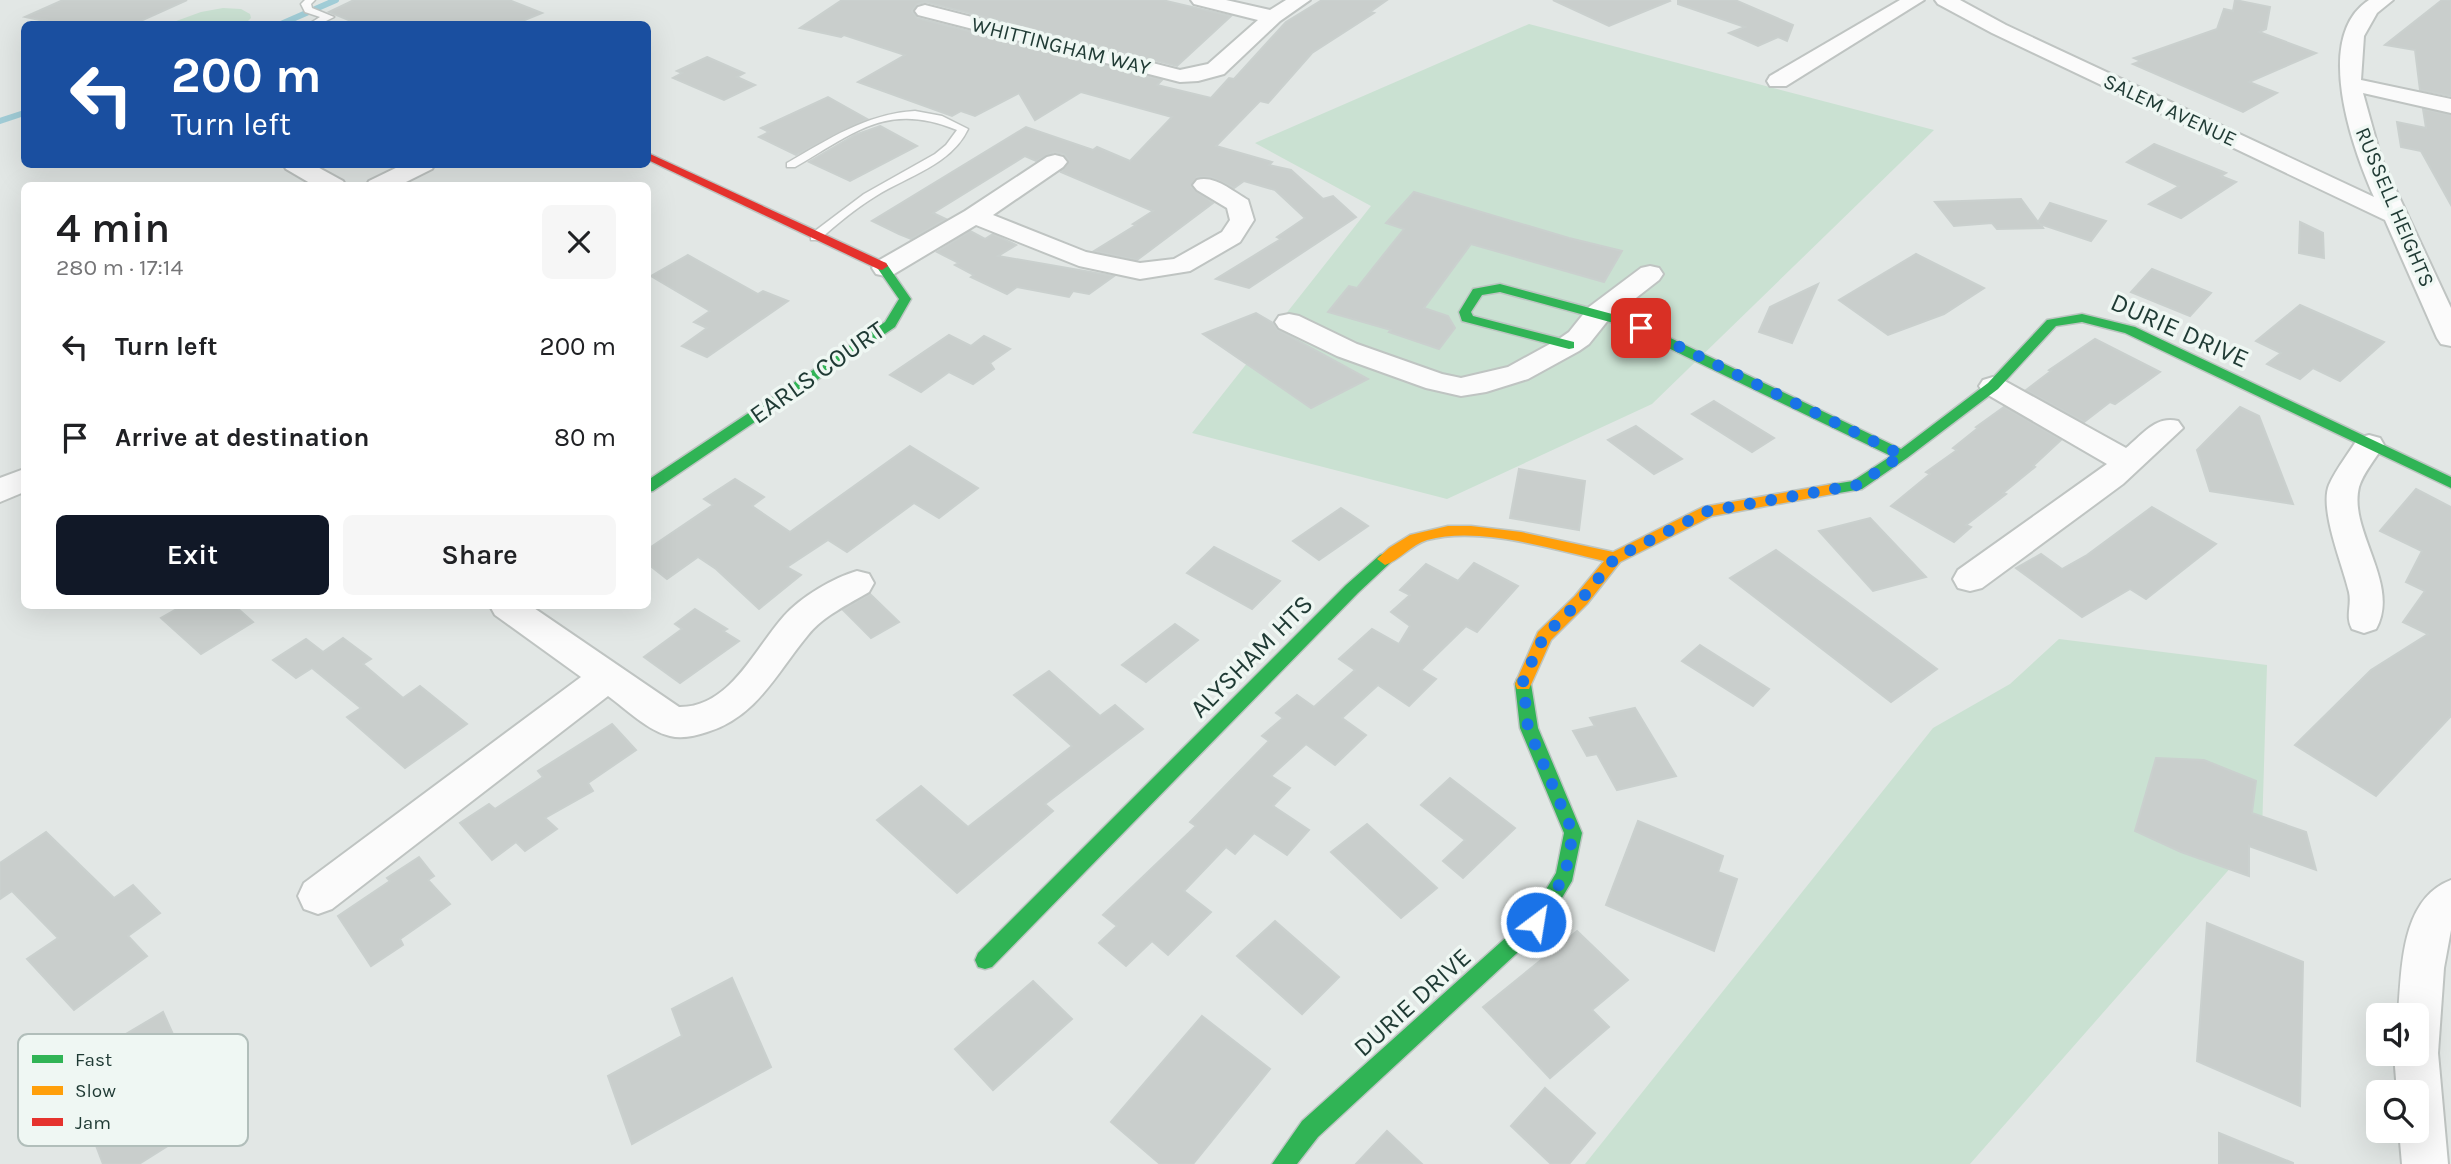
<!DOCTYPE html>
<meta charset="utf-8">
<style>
body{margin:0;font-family:Karla,sans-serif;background:#f6f6f6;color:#202124;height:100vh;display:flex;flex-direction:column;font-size:26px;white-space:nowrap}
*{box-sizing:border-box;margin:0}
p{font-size:23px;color:#757577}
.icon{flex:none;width:38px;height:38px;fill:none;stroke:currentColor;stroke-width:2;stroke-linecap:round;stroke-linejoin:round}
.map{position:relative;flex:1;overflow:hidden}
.side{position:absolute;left:21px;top:182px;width:630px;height:427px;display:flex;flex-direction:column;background:#fff;border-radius:10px;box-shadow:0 7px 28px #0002}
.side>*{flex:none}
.banner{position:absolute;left:21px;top:21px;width:630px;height:147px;border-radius:10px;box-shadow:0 7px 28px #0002;background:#1a4fa0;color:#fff;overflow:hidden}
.controls{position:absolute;left:2366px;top:1003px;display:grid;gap:14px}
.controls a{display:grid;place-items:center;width:63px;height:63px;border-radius:10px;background:#fff;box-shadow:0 7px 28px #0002;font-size:35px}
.pin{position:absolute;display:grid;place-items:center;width:60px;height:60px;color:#fff;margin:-30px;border-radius:14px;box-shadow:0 4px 10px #0006}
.me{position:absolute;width:77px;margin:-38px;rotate:31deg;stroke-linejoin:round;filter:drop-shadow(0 0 5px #0008)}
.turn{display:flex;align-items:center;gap:24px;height:147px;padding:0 35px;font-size:32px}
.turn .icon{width:91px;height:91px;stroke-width:2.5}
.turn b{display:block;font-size:49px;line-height:60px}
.round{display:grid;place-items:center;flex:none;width:74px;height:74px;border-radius:10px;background:#f6f6f6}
.head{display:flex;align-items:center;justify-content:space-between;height:119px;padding:0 35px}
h1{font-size:42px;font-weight:600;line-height:52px}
.cta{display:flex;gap:14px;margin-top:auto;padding:14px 35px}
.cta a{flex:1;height:80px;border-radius:10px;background:#111827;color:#fff;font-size:28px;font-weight:600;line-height:80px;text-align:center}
.cta a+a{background:#f6f6f6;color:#202124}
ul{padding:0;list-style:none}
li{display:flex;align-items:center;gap:21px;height:91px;padding:0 35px}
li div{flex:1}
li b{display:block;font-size:26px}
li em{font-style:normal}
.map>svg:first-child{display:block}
.green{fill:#cae1d2}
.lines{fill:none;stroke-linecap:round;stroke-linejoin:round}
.stream{stroke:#a1cdd7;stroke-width:6}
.building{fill:#c9cecc;stroke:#cad0ce;stroke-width:2}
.lane-casing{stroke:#bfc4c2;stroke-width:3}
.street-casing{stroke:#bfc4c2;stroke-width:4}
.fast-casing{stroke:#bdc5c2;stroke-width:3}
.slow-casing{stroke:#bdc5c2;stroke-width:3}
.jam-casing{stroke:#bdc5c2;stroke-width:3}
.lane{fill:#fbfbfb;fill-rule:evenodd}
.street{fill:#fbfbfb;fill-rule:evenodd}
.fast{fill:#30b455;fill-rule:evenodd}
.slow{fill:#ff9f0a;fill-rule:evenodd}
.jam{fill:#e5322d;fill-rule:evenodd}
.route{stroke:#1a73e8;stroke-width:12;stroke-dasharray:0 21.6}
.labels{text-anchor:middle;stroke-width:7;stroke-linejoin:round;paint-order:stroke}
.far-street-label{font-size:21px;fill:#1f3a34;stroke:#eff7f3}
.street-label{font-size:26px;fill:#1f3a34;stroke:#eff7f3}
.key{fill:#eff7f3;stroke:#b1beba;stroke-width:2}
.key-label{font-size:19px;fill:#1f3a34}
</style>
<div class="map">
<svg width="2451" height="1164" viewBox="0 0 2451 1164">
<rect width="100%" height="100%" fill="#e2e7e5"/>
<g class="green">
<path d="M223,8L241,9L250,14L251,18L245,24H168L201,12Z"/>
<path d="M1529,24L1934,130L1652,404L1447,499L1192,433L1371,206L1255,143Z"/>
<path d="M2059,639L2267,665L2262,832L1970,1164H1585L1933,728L2010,684Z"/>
</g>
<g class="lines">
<g class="stream">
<path d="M281,24L336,0"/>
<path d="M0,121L24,113"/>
</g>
</g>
<g class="building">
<path d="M63,0H187L134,24H58L25,17Z"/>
<path d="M354,0H509L542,13L515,24H358L329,12Z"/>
<path d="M842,0H1162L1231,16L1177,66L926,2L917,4L912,11L917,18L1162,80L1157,85L1211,98L1229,78L1234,79L1286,22L1322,0H1387L1370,12L1374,13L1312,53L1268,103L1260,101L1216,146L1272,162L1269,165L1291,170L1323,199L1333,196L1356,217L1249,288L1216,279L1281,239L1277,237L1305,218L1275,190L1244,181L1234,188L1211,177H1197L1191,187L1213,203L1137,260L1094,251L1136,225L1133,224L1153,211L1061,172L1069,160L1064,154L1054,152L1036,161L1025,156L933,213L946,219L911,239L899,234L872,221L1026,127L1093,150L1097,147L1130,161L1172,117L1081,92L1035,120L1019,93L975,116L961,111L952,116L858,82L905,55L844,35L841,37L800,28Z"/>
<path d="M1553,0H1669L1670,1L1609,26Z"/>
<path d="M1678,0H1735L1793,25L1787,41L1778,37L1758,46L1729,33L1745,27L1678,4Z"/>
<path d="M2235,0L2270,7L2266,29L2259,32L2316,53L2249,82L2277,93L2243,112L2133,64L2141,61L2134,58L2217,29L2224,9L2233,11Z"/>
<path d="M2442,0H2451V96L2420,90L2415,50L2385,45Z"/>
<path d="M707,57L744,73L737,77L755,85L724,100L673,78L682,73L677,71Z"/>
<path d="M828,97L867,119L796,155L759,137L769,132L761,128Z"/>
<path d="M2423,109L2451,115V205L2421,151L2401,147L2397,122L2426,128Z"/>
<path d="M880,126L917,146L850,181L809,162L855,135Z"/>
<path d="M2154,144L2226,173L2221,176L2236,182L2181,218L2149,204L2179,186L2127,162Z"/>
<path d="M1414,192L1569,238L1622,251L1604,282L1471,244L1424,308L1448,316L1455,328L1439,349L1389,332L1391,330L1328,312L1349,286L1357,288L1404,229L1386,223Z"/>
<path d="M2021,199L2038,222L2050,203L2106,221L2091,241L2040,224L2043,228L1997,229L1992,223L1954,226L1935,202Z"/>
<path d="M2300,222L2323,233L2324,258L2299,253Z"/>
<path d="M970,231L985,239L993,234L1016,245L998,256L1114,276L1089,294L1073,291L1069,297L1017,287L1007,294L971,277L974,275L955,265L959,263L937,252Z"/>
<path d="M1916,254L1984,288L1944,314L1888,335L1839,300Z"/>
<path d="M688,255L758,294L763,291L788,301L707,357L682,346L707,328L694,322L710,311L651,276Z"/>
<path d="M2152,269L2211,293L2190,316L2131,292Z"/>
<path d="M1818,284L1792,343L1759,332L1770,307Z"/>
<path d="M2300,305L2384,342L2340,381L2313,368L2300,379L2267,364L2281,353L2256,341Z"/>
<path d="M1256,313L1273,323L1278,330L1368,379L1311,408L1203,334Z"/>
<path d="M949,335L971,346L984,336L1010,349L990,363L994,369L973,384L949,372L921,392L890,375Z"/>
<path d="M2095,339L2160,372L2115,404L2110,402L2084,422L2026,390L2051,371L2049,370Z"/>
<path d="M1714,401L1774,438L1752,452L1692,414Z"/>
<path d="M2004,407L2061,440L2033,466L2035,467L2003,493L2006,494L1966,525L1971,527L1954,542L1891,506L1930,474L1926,472L1957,450L1953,448L1978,428L1976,427Z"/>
<path d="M2240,407L2259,416L2293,504L2210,491L2197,450Z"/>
<path d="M1636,426L1682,459L1654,474L1608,440Z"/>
<path d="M910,446L978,488L939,518L914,503L847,552L828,540L787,567L801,575L759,609L716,569L698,557L667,579L648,564V549L713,505L704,499L735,479L764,497L752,506L790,532Z"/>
<path d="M1519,469L1585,481L1579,530L1510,518Z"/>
<path d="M2416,489L2451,507V716L2376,796L2295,745L2371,670L2428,634L2403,622L2425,591L2406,582L2422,551L2380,531Z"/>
<path d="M2152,507L2216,544L2146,599L2130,589L2082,617L2016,568L2041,554L2062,569L2087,555Z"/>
<path d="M1341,508L1368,526L1319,560L1293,541Z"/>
<path d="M1870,518L1926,577L1873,591L1819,531Z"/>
<path d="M1214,547L1280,581L1252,609L1187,573Z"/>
<path d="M1776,550L1843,599L1937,669L1891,702L1730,578Z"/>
<path d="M1474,563L1518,586L1477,632L1466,626L1421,670L1436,679L1409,706L1378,685L1342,718L1366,735L1335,765L1306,744L1271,776L1290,788L1273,806L1309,830L1287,855L1254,833L1235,854L1226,847L1184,891L1211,912L1168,955L1152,941L1126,966L1099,943L1117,926L1103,915L1196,826L1190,822L1269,741L1262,736L1283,718L1276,713L1297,695L1314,707L1355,670L1339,659L1372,629L1399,644L1410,626L1391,612L1410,595L1400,590L1426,564L1458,581Z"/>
<path d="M870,594L899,622L871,638L843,610Z"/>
<path d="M182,606H235L253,622L201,654L161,618Z"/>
<path d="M695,609L727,629L723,631L739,641L680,683L644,657L682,629L675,624Z"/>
<path d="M1175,624L1198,640L1146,682L1122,665Z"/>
<path d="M343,638L371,659L363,664L403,698L420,686L467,724L405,768L347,717L361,708L312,668L296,678L273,660L306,639L323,652Z"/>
<path d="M1700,645L1769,689L1753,706L1682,661Z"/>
<path d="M1049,671L1100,716L1115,705L1143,729L1045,804L1053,811L957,893L877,820L921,786L968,827L1072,746L1014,695Z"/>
<path d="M1635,708L1676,776L1617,790L1597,754L1587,756L1573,731L1595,726L1590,718Z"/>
<path d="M612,724L636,750L588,783L593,791L545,818L557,829L525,851L516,842L492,860L460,823L489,804L495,809L543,777L538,771Z"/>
<path d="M2156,758L2204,760L2256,781L2252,813L2306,832L2316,870L2249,846V876L2181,852L2135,831Z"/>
<path d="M1450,778L1515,828L1463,878L1443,861L1465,840L1421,805Z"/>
<path d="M1638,821L1723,856L1718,872L1737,879L1714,951L1606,905Z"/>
<path d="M1367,824L1437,888L1401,918L1331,852Z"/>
<path d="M46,832L114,898L133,885L160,913L128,936L147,956L74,1010L27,959L58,938L12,891L0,899V863Z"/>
<path d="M419,857L434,876L428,880L450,904L400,939L403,945L371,966L338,916L390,881L387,878Z"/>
<path d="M1275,921L1339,977L1302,1014L1237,956Z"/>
<path d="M2207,923L2303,962L2300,1106L2197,1061Z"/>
<path d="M1577,931L1628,980L1592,1010L1609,1027L1550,1078L1483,1007Z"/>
<path d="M732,978L771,1067L632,1144L608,1076L682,1036L672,1009Z"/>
<path d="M1033,981L1072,1019L993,1090L955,1049Z"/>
<path d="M163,1012L190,1072L149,1097L169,1145L139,1164H103L67,1069Z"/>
<path d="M1202,1016L1270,1069L1193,1164H1160L1111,1122Z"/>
<path d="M1545,1088L1595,1133L1569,1164H1551L1511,1126Z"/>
<path d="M1387,1131L1422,1164H1356Z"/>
<path d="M2219,1133L2293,1163V1164H2219Z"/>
</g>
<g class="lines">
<g class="lane-casing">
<g id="lane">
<path d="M305,0H315L311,4L312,8L334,17L320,24H309L320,17L305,12L301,4Z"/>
<path d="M915,111L942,116L968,129C951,165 908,176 876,196C856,208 837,224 819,240H811V234L864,194L935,154L946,145L957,130C887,101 854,133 795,167H787V163C829,139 866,114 915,111Z"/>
</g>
</g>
<g class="street-casing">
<g id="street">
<path d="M1191,0H1226L1270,10L1286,0H1310L1280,21L1224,74L1198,81L1180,82L918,15L915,11L918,7L925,5L1180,70L1208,64L1258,20L1194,4Z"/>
<path d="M1900,0H1924L1786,86H1770L1767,81L1770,76Z"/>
<path d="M1935,0H1960L2006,25L2374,197C2353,149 2312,37 2369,0H2393L2377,13L2364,36L2361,80L2451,99V113L2363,93L2381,158L2451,308V346L2441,344L2437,338L2385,220L1992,33L1938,4Z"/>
<path d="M1055,155L1063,157L1067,162L1063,167L993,215L1086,252L1140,263L1174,259L1222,232L1230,220L1227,208L1197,190L1193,185L1197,180C1215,175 1232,191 1248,200L1254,220L1240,242L1190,271L1140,279L1079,266L976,225L894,274L885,276L876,274L872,268L876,262L965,211L1047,157Z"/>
<path d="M283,164H312L343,181L346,186H315L286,169Z"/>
<path d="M404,164H435L432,169L398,186H366L369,181Z"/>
<path d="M1650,266L1659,268L1663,274L1659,280L1609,319L1589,344L1579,351L1528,379L1486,392L1461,396L1426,388L1337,356L1279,328L1275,322L1279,316L1289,314L1299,316L1357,344L1442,374L1461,378L1508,367L1559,339L1569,332L1589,307L1641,268Z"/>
<path d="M1993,377L2003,380L2126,448C2142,435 2156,415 2178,421L2183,428L2123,484L1982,588L1970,591L1958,588L1953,579L1958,570L2107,464L1983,392L1979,386L1983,380Z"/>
<path d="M2369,435L2380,438L2384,445C2376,458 2363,473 2359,487C2348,531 2401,584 2376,629L2364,633L2352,629C2345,616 2352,606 2349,592C2343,566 2319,509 2329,485C2336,469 2349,453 2358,438Z"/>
<path d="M24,469V492L0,502V478Z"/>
<path d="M857,571L869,574L874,583L869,592C849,604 823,616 808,635C777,672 757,717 707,732C695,736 682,739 670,736C648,731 626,709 608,696L332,909L318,914L304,909L298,896L304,883L581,677L495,615L490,606H531L679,707C730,708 755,648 784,616C801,597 833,578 857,571Z"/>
<path d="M2451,880V930L2444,968L2438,1053L2448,1164H2402L2399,1130H2417V1092H2397L2394,1054H2417V1015H2398C2402,970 2400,899 2451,880Z"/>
</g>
</g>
<g class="fast-casing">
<g id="fast">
<path d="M882,262L886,263L911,299L895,327L653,491L648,492V480L885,322L899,299L876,266Z"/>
<path d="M1500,284L1631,319L1901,449L1988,383L2047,320L2082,314L2135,327L2451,477V488L2125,333L2082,322L2056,326L1998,389L1907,458L1862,489L1833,494L1826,489L1828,485L1853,481L1891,456L1621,325L1500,292L1482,295L1471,312L1473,316L1574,342V348L1569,349L1462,321L1459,312L1473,289Z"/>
<path d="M1385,553L1393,559L1390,563L1358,593L992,967L985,969L978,967L975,960L978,953L1346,585L1380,555Z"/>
<path d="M1523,677L1529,679L1531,684L1538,728L1582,833L1572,881L1544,928L1318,1137L1297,1164H1272L1302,1121L1530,916L1556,873L1564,833L1520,728L1515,684L1517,679Z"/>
</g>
</g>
<g class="slow-casing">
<path id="slow" d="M1833,484L1840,489L1838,493L1712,516L1620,562L1587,604L1551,640L1529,689H1517L1515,684L1538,632L1575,596L1604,561C1552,549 1480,526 1427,540C1411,545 1400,560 1385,565L1377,559L1389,548L1410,535L1448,526H1471L1521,532L1613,552L1703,507Z"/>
</g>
<g class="jam-casing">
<path id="jam" d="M648,153L886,263L888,266L882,270L878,269L648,160Z"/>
</g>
<use href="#lane" class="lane"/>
<use href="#street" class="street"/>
<use href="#fast" class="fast"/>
<use href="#slow" class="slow"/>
<use href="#jam" class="jam"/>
</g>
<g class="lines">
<path class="route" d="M1536,922L1565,875L1573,833L1528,728L1523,680L1544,636L1581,600L1615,558L1708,511L1857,485L1902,455L1641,328"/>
</g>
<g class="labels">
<g class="far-street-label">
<text transform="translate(1061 46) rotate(14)" y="7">WHITTINGHAM WAY</text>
<text transform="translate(2170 110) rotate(25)" y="7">SALEM AVENUE</text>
<text transform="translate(2395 207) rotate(67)" y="7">RUSSELL HEIGHTS</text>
</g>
<g class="street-label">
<text transform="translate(2180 330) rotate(24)" y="9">DURIE DRIVE</text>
<text transform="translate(817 372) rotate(-35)" y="9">EARLS COURT</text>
<text transform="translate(1251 656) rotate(-45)" y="9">ALYSHAM HTS</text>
<text transform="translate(1412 1002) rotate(-42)" y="9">DURIE DRIVE</text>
</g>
</g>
<rect x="18" y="1034" width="230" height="112" rx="10" class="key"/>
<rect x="32" y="1055" width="31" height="8" fill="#30b455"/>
<rect x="32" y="1086" width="31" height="9" fill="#ff9f0a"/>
<rect x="32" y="1118" width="31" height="8" fill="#e5322d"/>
<g class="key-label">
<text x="75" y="1066">Fast</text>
<text x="75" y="1097">Slow</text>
<text x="75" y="1129">Jam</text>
</g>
</svg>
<div class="controls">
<a><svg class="icon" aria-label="sound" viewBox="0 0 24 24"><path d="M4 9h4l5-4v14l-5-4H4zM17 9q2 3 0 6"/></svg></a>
<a><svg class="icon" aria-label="search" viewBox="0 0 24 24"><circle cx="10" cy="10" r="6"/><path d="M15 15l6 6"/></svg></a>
</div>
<div class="pin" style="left:1641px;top:328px;background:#d93025"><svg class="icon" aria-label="arrive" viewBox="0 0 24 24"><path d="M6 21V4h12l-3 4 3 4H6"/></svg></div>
<svg class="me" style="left:1536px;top:922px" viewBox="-20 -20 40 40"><circle r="17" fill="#1a73e8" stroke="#fff" stroke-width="3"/><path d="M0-11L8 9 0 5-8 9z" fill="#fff"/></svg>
<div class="banner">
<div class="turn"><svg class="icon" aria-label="left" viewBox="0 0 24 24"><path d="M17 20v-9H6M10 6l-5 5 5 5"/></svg><div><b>200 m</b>Turn left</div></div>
</div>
<section class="side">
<div class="head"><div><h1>4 min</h1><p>280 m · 17:14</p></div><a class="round"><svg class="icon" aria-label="close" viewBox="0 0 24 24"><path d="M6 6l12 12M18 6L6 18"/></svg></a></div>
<ul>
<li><svg class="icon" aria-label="left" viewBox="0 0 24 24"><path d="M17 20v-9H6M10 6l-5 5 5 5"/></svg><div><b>Turn left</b></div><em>200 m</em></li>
<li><svg class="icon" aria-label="arrive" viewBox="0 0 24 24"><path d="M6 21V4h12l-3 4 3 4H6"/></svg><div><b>Arrive at destination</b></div><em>80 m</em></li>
</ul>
<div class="cta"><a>Exit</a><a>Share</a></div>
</section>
</div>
